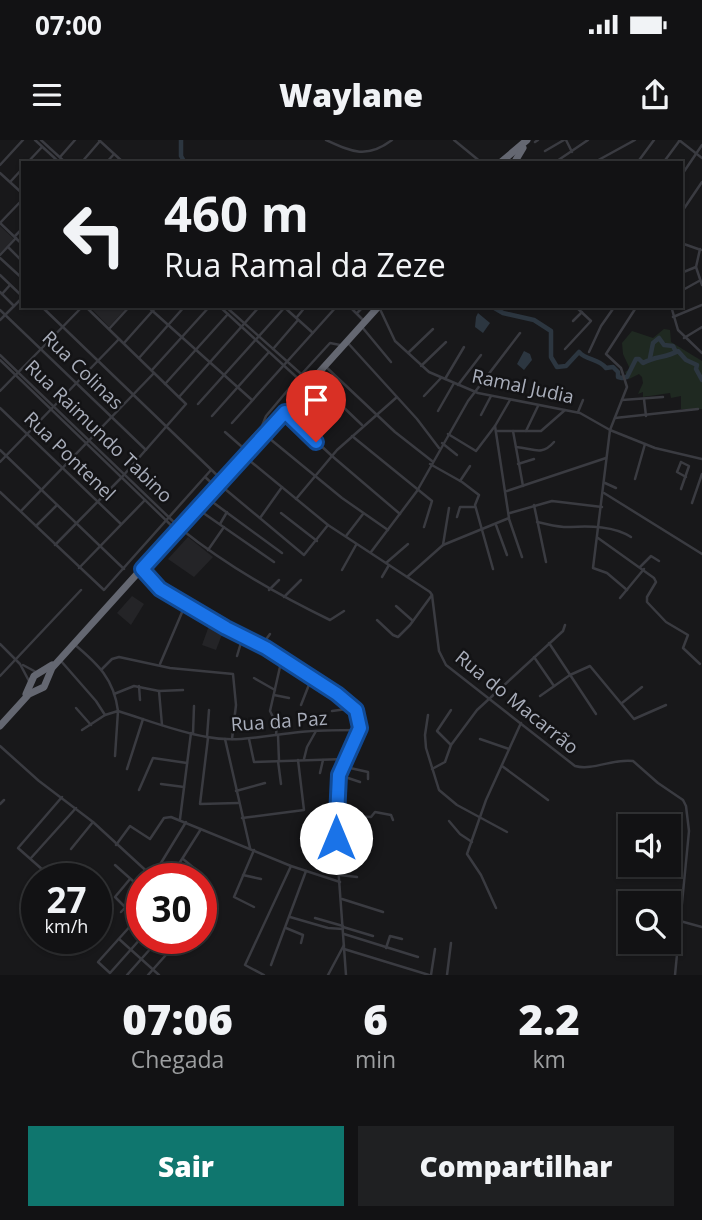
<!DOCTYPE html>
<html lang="pt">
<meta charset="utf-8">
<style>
body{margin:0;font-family:"Open Sans",sans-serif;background:#1f2022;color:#f1f3f6;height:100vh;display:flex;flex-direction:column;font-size:26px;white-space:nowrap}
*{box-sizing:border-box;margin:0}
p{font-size:23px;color:#9c9ea0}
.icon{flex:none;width:38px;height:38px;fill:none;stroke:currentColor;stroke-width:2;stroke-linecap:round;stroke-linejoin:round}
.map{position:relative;height:835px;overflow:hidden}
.details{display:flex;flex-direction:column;background:#121214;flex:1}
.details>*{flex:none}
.banner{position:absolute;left:21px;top:21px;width:662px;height:147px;border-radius:0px;box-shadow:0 2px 5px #0004,0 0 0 2px #313234;background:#121214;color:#f1f3f6;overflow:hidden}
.fabs{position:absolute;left:618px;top:674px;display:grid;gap:14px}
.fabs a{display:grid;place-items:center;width:63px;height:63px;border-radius:0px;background:#121214;box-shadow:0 2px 5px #0004,0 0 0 2px #313234;font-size:35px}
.speed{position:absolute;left:21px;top:723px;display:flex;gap:14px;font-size:35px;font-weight:700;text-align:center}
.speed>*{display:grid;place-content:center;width:91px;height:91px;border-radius:50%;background:#121214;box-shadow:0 2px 5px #0004,0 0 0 2px #313234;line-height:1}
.speed small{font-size:18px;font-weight:400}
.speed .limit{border:10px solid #d22;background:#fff;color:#111}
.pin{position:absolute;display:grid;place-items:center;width:60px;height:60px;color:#fff;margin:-72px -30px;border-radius:50% 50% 50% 0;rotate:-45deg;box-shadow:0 0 7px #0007}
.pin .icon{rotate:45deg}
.me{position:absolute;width:77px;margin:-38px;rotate:0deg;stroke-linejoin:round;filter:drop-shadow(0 0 5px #0008)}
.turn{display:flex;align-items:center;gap:24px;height:147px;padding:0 28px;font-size:32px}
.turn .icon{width:91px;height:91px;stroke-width:2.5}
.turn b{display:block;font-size:49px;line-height:60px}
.eta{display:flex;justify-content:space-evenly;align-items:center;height:119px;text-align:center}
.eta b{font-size:42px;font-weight:800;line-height:49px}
.action{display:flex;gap:14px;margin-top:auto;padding:14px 28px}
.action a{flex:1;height:80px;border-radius:0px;background:#0f766e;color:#fff;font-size:28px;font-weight:800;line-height:80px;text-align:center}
.action a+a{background:#1f2022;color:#f1f3f6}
.status{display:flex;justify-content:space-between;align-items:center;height:49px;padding:0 35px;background:#121214;direction:ltr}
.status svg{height:19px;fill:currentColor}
header{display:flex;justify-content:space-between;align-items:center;height:91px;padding:0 28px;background:#121214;font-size:32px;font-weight:800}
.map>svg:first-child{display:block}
.built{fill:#242427}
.green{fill:#1f2921}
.water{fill:#2c3640}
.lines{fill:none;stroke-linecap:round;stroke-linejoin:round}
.river{stroke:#2c3640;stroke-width:4.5}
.street{stroke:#3a3b41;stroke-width:2.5}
.highway{stroke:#646771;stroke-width:7}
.route-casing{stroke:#114b97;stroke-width:18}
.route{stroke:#1a73e8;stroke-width:12}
.labels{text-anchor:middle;stroke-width:5;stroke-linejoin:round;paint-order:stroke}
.street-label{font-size:19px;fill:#a9aebb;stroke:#131315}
</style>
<div class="status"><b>07:00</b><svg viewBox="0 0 49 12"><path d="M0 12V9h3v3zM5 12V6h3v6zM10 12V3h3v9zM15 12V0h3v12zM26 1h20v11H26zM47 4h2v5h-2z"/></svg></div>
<header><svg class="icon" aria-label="menu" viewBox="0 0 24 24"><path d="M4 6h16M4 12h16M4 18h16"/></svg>Waylane<svg class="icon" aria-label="share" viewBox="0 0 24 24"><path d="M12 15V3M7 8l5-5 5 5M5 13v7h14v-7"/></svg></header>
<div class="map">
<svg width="702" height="835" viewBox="0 0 702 835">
<rect width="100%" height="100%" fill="#18181a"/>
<g class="built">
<path d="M0,86L14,99L0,113Z"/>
<path d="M89,166H128L109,187Z"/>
<path d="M188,397L213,417L194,437L168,419Z"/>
<path d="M132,456L144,464L131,485L117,473Z"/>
<path d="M210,483L224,489L216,510L202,505Z"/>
</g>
<path class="green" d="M664,189L670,190L671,202L702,221V269H681V256L671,258L670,253L643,257V252L638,254L643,243L642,237L639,234L629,239L625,232L630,229L623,214L622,203L632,191L653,198Z"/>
<g class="water">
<path d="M478,173L490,183L483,193L475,187L476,177Z"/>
<path d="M524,211L530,214L532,220L524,230L517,224Z"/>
</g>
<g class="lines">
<g class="river">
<path d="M181,0V16L185,23"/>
<path d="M491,166L503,173L534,180L551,191V217L557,227L566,226L579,212C587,221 598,218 606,228L613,227L618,232V237L622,238L627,237L636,219H639L643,223C655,216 666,218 678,211L686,220L697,225L696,229L702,240"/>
<path d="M650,218L653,203L659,198L664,205L673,206L676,212"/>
</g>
<g class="street">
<path d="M35,0L60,23"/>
<path d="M41,0L66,23"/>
<path d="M99,0L124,23"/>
<path d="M326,0C352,12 367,19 392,0"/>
<path d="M454,0L482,23"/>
<path d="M566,0L572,12"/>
<path d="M679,0L702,18"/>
<path d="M535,2L538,0"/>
<path d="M545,11L564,0"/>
<path d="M60,17L75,0"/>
<path d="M557,21L588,0"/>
<path d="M27,23L42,7"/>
<path d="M81,23L100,1"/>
<path d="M106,23L114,14"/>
<path d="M593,23L635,0"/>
<path d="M637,23L654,0"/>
<path d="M663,23L680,0"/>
<path d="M0,25L23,0"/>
<path d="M0,33L23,54"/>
<path d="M681,36L702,5"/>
<path d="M11,41L23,28"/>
<path d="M681,73L702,42"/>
<path d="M0,83L23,59"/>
<path d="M0,83L23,105"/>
<path d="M15,96L23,88"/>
<path d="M681,103L701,110"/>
<path d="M8,107L23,122"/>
<path d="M700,109L696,127L702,145"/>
<path d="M0,115L16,98"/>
<path d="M0,118L23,139"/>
<path d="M681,133L696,127"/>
<path d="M0,135L23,157"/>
<path d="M681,151L699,141"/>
<path d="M0,152L14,166"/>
<path d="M2,154L10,145"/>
<path d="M41,166L221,339"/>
<path d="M147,166L252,260"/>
<path d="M219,166L304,244"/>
<path d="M225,166L309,241"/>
<path d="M349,166L363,180"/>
<path d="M671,166L678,190L702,213"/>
<path d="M284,167L313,193"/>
<path d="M379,167L395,201L429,232L478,253L580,273L610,290L655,308L702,319"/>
<path d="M0,170L146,310"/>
<path d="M357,173L364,166"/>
<path d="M297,177L306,166"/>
<path d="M673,177L702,165"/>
<path d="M0,180L23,157"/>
<path d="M573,181L582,172"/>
<path d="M362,187L391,222"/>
<path d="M109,189L130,166"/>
<path d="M684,198L702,187"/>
<path d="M347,202L417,279L439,308"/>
<path d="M124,203L157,166"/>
<path d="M273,209L298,180"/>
<path d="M565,209L591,181L575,166"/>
<path d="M589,212L601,186L615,166"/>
<path d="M408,213L433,189"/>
<path d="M0,215L178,386"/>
<path d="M139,218L185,166"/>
<path d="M0,220L175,389"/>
<path d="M325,226L395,292L432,321"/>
<path d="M421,226L446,202"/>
<path d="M152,230L210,166"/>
<path d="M314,239L362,285"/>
<path d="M445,239L464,207"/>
<path d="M165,244L228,174"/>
<path d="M458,245L481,215"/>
<path d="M0,251L83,166"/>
<path d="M424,256L441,238"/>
<path d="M179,257L260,166"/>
<path d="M644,259L646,276"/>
<path d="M622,260L663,257"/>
<path d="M198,264L285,167"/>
<path d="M0,268L121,384"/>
<path d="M438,271L454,243"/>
<path d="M285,272L332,316L400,374"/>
<path d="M578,272L583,260"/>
<path d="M481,275L491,256"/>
<path d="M212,276L269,212"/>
<path d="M615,278L698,269"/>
<path d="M232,283L337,166"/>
<path d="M496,291H541L565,270"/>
<path d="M513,291L523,346"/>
<path d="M526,291L538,266"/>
<path d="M225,292L241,306"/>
<path d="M264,294L342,358L388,390"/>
<path d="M448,294L476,311L495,286L510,260"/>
<path d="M352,296L432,361L424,387"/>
<path d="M442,303L457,315"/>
<path d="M242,307L262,286L266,276L298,238L330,203L340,205"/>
<path d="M516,307C533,308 541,317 554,302"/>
<path d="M0,310L124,429"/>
<path d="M244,316L328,385L430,452L432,455L439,511L446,525L575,626C593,631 614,618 633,621L658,643L683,660L686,666L689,691L675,835"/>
<path d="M0,322L119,199"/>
<path d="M681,322L677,332L686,337"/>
<path d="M430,324L462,342L479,355L475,365L493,429"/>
<path d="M518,324L534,319"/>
<path d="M205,337L215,346"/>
<path d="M635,339L645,304"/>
<path d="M460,341L470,326"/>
<path d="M605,343L616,348"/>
<path d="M219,344L304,415L328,385"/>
<path d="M681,349L689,326L681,322"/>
<path d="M507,351L606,318"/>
<path d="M0,352L104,450L211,330"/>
<path d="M604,353L702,414"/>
<path d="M207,358L282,413"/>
<path d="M296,359L337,310L397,257"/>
<path d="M692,363L702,334"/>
<path d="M534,365L546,422"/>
<path d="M199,370L274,422"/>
<path d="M21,371L154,233"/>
<path d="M281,373L317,401"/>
<path d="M510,373L552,361L602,367"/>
<path d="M457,377L460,367H475"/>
<path d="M260,378L282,347"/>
<path d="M509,379L522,417"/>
<path d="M537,382C548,384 560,388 571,387C590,386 614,386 631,397"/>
<path d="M220,384L227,372"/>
<path d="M496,385L507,415"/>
<path d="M36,386L57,365"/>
<path d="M181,389C227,426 276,454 330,480L344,471"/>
<path d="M346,396L363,374"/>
<path d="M598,398L654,438L656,442L647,457V462L666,482L688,495L683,508L700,524"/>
<path d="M55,405L122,337L186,264L85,166"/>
<path d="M443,405L449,368"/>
<path d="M208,410L224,387"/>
<path d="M371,412L417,351L468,261L520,193"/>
<path d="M386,423L408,404"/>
<path d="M640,427L651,416L659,421"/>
<path d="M79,428L145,360"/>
<path d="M142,430L160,449L226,488L266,508L326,546L357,572L360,590L341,626L336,656V698L346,835"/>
<path d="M342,430L356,405"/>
<path d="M382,437L389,425"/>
<path d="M407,437L443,405L509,378L495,286"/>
<path d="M269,450L279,440"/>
<path d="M627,450L607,433L593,428L610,290L627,247L621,228L606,214L637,166"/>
<path d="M284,457L301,440"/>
<path d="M620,458L644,429"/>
<path d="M396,466L413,481"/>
<path d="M377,480L393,495L398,497L410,485L432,455"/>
<path d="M549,503L596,574"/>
<path d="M0,504L20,524L29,541"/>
<path d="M74,504C98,524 114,539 118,571C147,580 177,592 207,597C238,603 269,595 300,592C320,590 340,590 360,590"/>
<path d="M262,505L270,494"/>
<path d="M237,516L243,496"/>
<path d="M534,517L554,546"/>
<path d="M61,521L96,561L105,575"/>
<path d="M160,524L186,463"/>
<path d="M23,525L36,532"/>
<path d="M102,529L112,519L119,517L170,528L233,534L236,565L232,599"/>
<path d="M0,536L81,450"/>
<path d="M254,538L275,550"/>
<path d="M139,546L140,560"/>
<path d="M159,551L162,585"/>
<path d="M114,554L134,546L159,551L183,550"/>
<path d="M274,555L289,558"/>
<path d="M540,556L570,535L590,526L634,579L666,565"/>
<path d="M622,563L642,547"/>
<path d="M301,565L312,537"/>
<path d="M76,568L91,585"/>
<path d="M332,571L354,568"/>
<path d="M428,575L425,595L426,608L439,650L457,665L507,692"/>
<path d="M82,590L105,575L118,571L115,616"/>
<path d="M193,594L194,566"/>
<path d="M276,595L277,585L270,571L282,518"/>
<path d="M278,595L279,621"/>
<path d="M207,597L209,570"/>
<path d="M208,598L200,664L238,663"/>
<path d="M225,599L250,708"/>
<path d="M249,599L254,622L345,619"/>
<path d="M480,599L509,609"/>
<path d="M451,605L437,591L451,570"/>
<path d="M0,606L39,641L93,682L154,738"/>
<path d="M304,619L307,607L316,591"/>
<path d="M278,621L281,644"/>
<path d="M341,626L368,632V639"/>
<path d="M502,626L548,660"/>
<path d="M127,629L143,579"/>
<path d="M432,629L445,622L451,605L477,570L563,491L565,485"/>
<path d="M320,633L323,620"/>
<path d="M339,635L360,642"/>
<path d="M161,644L184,647"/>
<path d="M139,650L153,618L187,623"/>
<path d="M236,651L265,643"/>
<path d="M0,664L4,660"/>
<path d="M336,675L371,677L375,672L391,675L393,680"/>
<path d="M242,678L304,670L298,620"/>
<path d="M180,679L191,593"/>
<path d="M449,681L460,694L472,702"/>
<path d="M116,705L130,686L150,699L164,678L171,677L291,726L340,742"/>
<path d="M71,709L93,682"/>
<path d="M31,718L76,668"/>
<path d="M183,719L206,738"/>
<path d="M115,725L142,749"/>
<path d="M174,731L182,738"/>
<path d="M243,735L261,739"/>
<path d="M340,735L357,737"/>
<path d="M153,736L186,682"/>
<path d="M52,738L18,708L62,657"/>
<path d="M170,738L201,689"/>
<path d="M342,759L383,772"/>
<path d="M125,767L115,757L130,739"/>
<path d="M254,767L234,757L254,710"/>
<path d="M496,768L481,735L467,714L486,660L521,583"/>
<path d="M121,772L142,750"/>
<path d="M142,773L98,822L110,833L142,797"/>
<path d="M290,777L328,788L343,789"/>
<path d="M315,778L343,786"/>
<path d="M680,781L702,787"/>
<path d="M343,787L373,796"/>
<path d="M286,788L303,795L301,803"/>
<path d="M344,794L418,817"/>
<path d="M119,799L159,835"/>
<path d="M386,808L390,796L402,799"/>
<path d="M344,809L429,835"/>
<path d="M271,825L306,731"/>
<path d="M127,835L160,798"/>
<path d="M148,835L181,798"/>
<path d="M264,835L245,825L291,726"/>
<path d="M328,835L344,805"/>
<path d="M431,835L435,809"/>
<path d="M447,835L451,803"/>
</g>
<g class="highway">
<path d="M500,23L527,0"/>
<path d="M514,23L523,8"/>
<path d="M26,554L34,536L52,525"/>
<path d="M0,586L29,554L44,547L52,528L379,166"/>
</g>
</g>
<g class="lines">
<g class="route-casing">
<path id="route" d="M316,302L285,272L142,429L160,449L226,488L266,508L337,554L356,570L360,588L339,635L336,698"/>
</g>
<use href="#route" class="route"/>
</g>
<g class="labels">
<g class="street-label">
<text transform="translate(83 230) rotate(44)" y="7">Rua Colinas</text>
<text transform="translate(523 246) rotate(12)" y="7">Ramal Judia</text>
<text transform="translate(99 291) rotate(44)" y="7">Rua Raimundo Tabino</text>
<text transform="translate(70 316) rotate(44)" y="7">Rua Pontenel</text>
<text transform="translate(517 562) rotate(39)" y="7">Rua do Macarrão</text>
<text transform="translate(279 581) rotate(-4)" y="7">Rua da Paz</text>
</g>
</g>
</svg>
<div class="fabs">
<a><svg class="icon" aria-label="sound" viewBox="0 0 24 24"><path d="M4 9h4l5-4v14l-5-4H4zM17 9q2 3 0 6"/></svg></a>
<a><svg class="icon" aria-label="search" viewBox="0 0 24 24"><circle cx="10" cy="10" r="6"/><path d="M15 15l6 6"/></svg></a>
</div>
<div class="speed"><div>27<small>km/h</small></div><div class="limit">30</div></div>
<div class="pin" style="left:316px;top:302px;background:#d93025"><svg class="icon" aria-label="arrive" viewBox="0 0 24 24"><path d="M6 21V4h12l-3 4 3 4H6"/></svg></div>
<svg class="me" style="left:336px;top:698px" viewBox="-20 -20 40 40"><circle r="19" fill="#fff"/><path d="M0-13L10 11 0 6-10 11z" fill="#1a73e8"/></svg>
<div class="banner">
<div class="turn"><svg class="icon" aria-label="left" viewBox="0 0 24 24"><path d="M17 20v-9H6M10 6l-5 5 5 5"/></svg><div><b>460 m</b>Rua Ramal da Zeze</div></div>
</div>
</div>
<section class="details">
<div class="eta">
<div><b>07:06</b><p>Chegada</p></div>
<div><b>6</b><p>min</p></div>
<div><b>2.2</b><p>km</p></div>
</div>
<div class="action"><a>Sair</a><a>Compartilhar</a></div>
</section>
